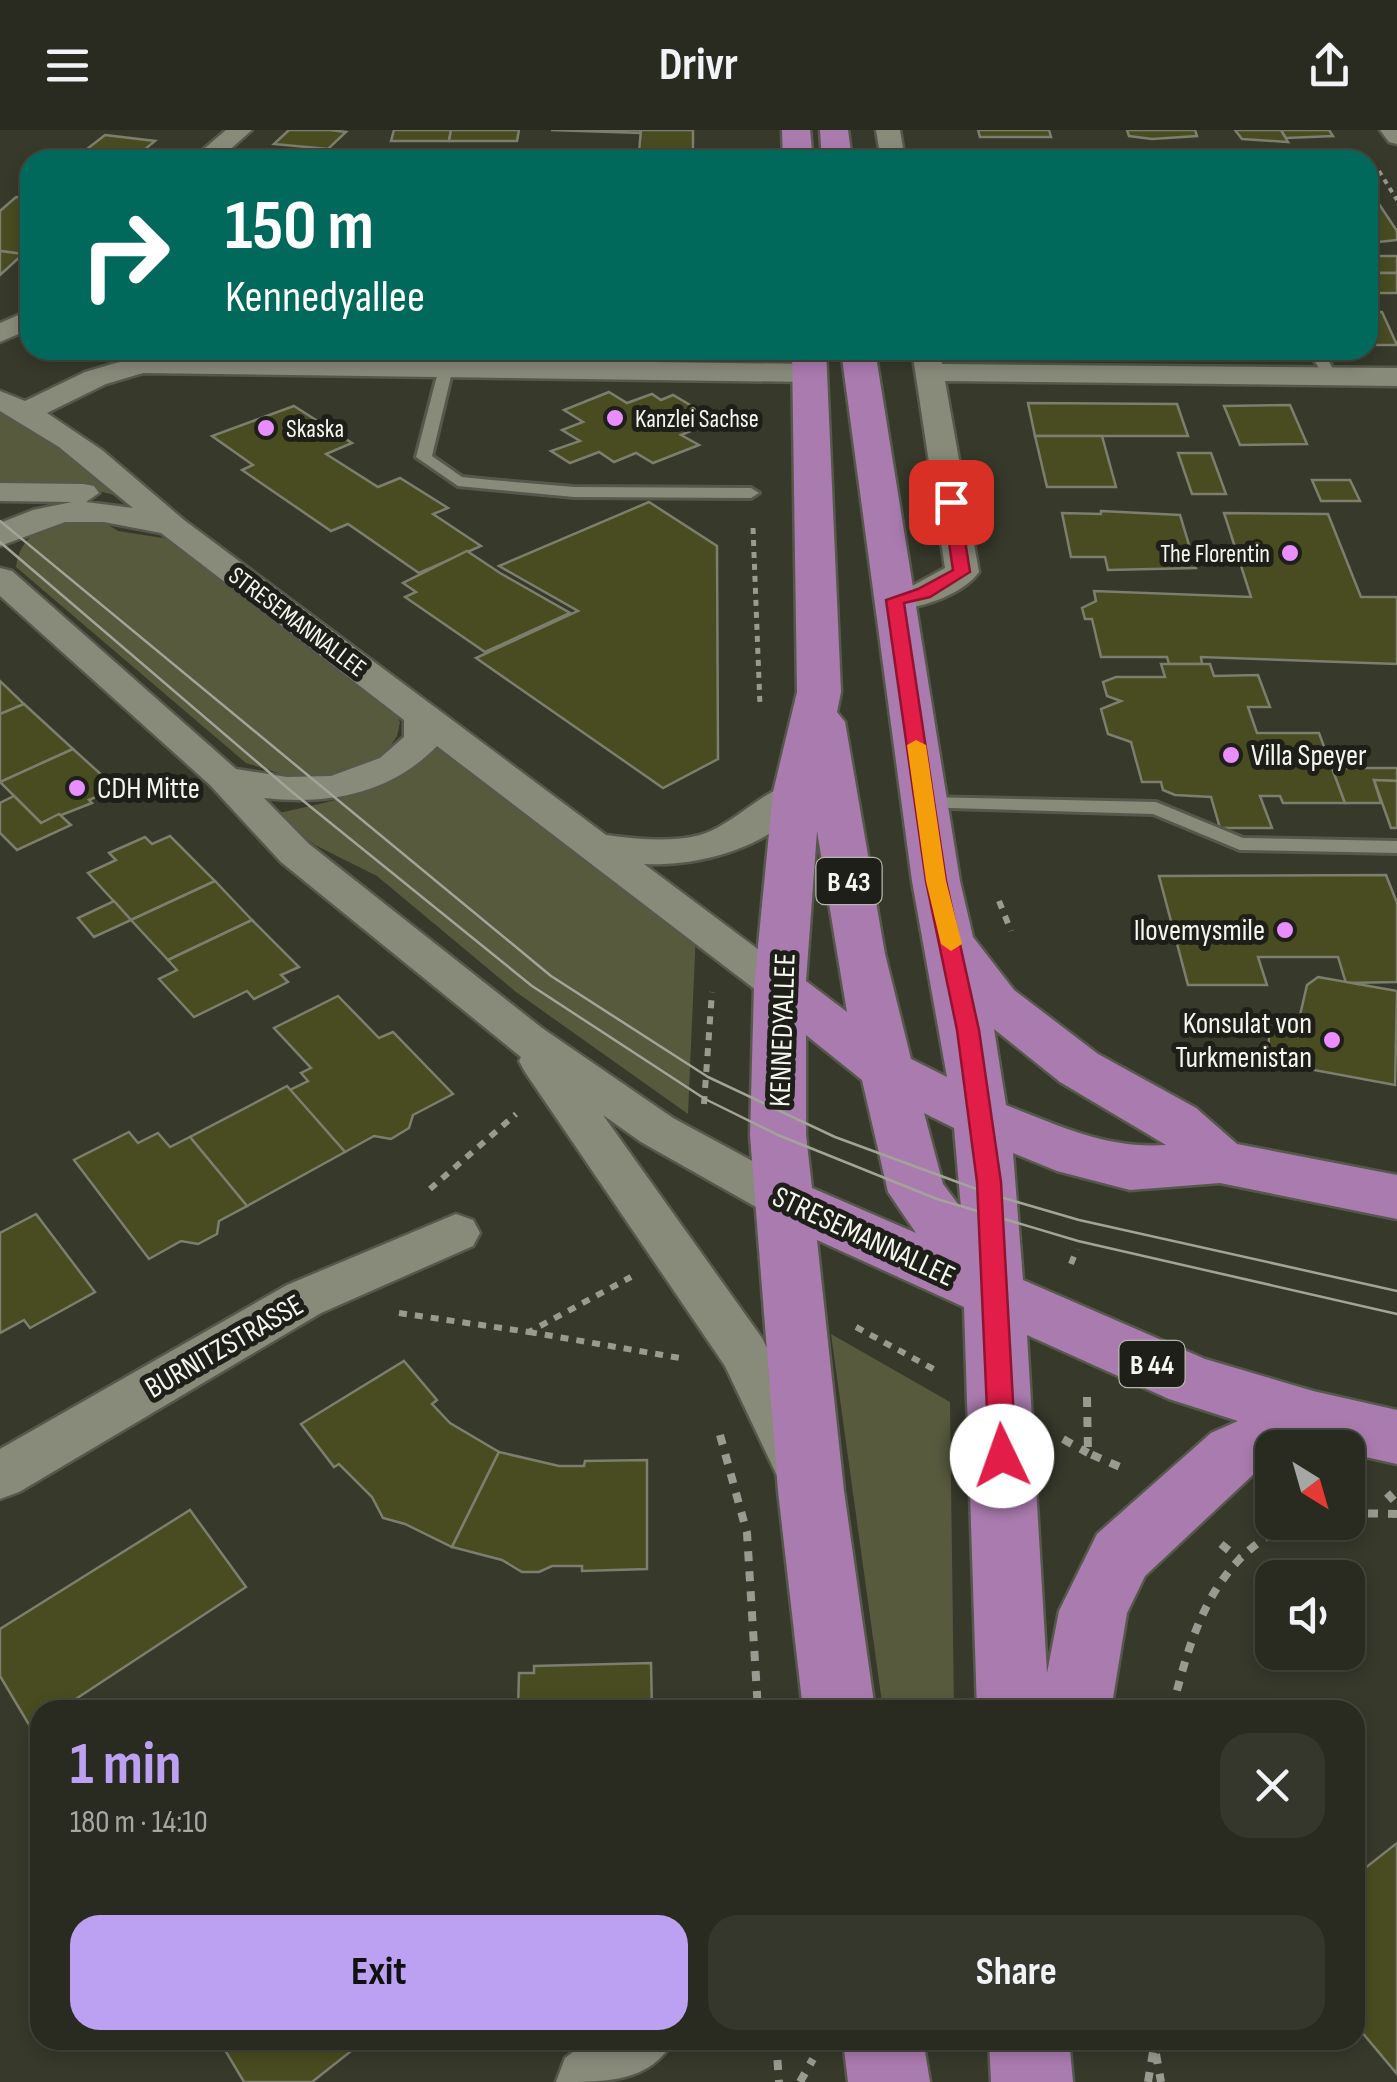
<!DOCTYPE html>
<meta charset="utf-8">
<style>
body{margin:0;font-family:"Sofia Sans Condensed",sans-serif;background:#35372d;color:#f1f3f6;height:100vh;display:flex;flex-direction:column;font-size:38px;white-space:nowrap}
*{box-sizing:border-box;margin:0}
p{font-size:32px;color:#a5a7a5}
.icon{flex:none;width:55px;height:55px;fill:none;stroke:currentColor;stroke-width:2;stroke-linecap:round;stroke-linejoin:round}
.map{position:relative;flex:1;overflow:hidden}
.details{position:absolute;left:30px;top:1570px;width:1335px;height:350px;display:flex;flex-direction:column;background:#292b20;border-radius:30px;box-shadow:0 5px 15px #0003,0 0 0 2px #45473e}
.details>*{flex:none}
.hud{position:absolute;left:20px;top:20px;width:1358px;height:210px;border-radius:30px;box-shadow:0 5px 15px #0003,0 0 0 2px #45473e;background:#00695c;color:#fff;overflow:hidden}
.needle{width:65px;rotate:143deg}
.tools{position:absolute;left:1255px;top:1300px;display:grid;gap:20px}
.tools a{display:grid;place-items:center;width:110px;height:110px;border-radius:20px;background:#292b20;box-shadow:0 5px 15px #0003,0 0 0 2px #45473e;font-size:50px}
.pin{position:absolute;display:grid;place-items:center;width:85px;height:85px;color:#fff;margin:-42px;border-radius:20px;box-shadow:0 5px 15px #0006}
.me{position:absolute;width:110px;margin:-55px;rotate:357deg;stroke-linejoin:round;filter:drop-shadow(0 0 8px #0008)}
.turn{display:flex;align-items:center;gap:35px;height:210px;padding:0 40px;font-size:45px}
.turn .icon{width:130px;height:130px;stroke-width:2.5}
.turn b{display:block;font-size:70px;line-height:85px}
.round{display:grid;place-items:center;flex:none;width:105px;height:105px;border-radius:30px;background:#35372d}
.headline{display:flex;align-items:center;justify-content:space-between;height:170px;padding:0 40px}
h1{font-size:60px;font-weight:700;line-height:75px;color:#bca0f2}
.button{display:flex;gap:20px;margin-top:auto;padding:20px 40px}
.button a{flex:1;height:115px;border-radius:30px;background:#bca0f2;color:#111;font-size:40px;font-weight:700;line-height:115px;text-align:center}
.button a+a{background:#35372d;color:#f1f3f6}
header{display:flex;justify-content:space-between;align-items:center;height:130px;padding:0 40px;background:#292b20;font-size:45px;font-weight:700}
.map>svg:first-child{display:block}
.green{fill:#585a3e}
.building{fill:#494c20;stroke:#7c7e6e;stroke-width:2.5}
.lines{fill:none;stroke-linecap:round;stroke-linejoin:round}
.lane-casing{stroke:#57584c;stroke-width:6}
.street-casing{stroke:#57584c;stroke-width:5}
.primary-casing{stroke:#57584c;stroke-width:5}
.path-far3{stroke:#9a9b90;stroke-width:4;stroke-dasharray:5 5;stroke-linecap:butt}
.path-far2{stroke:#9a9b90;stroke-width:5;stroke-dasharray:6 6;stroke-linecap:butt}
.path-far1{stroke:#9a9b90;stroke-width:6;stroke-dasharray:8 8;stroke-linecap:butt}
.path{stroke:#9a9b90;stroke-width:8;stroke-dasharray:10 10;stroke-linecap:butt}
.lane{fill:#888a7a;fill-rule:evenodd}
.street{fill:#888a7a;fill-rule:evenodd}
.primary{fill:#aa7baf;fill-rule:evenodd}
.tram{stroke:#a3a499;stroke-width:2.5}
.route{fill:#e11d48;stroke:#92132f;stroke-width:2.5}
.slow{fill:#f59e0b}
.poi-dot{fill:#e98efe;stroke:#1f1f19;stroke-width:4}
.labels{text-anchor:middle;stroke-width:10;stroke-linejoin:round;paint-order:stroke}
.far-poi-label{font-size:25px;fill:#f5f6ed;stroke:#1f1f19;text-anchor:start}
.far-street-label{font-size:25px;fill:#f5f6ed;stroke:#1f1f19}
.shield{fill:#1f1f19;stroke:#b5b6ad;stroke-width:2.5}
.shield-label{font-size:28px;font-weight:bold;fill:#f5f6ed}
.poi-label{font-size:30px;fill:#f5f6ed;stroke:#1f1f19;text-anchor:start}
.street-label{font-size:30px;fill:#f5f6ed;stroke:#1f1f19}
</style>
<header><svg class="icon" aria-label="menu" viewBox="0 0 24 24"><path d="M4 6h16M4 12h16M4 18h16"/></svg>Drivr<svg class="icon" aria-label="share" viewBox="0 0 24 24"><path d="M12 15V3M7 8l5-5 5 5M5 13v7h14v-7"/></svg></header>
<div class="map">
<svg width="1397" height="1952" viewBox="0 0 1397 1952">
<rect width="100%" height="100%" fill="#37392b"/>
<g class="green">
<path d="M0,280L50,309L134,370L75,355L0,357Z"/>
<path d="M73,389H99L118,401L169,409L391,575L400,592L397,606L386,622L365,636L336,646L304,651L246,633L16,437C20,405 44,395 73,389Z"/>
<path d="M438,608L696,802L688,984L516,862L377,746L315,715L275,684C324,672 417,659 438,608Z"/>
<path d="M831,1204L950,1272L954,1580H883Z"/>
</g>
<g class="building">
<path d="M289,0H330L346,2L328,19L274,14Z"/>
<path d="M394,0H451L449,11H391Z"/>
<path d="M451,0H519L517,11H449Z"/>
<path d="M551,0H641L640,3Z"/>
<path d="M641,0H693V22H639Z"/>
<path d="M978,0H1049L1051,7H980Z"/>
<path d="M1127,0H1195L1197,6L1152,9L1129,6Z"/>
<path d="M1235,0H1281L1288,12L1242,9Z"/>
<path d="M1281,0H1329L1333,6L1286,8Z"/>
<path d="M105,5L155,11L132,30L78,26Z"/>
<path d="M1291,20L1344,23L1348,30H1275L1271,23H1292Z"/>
<path d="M16,67L30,68V118L23,124L0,121V81Z"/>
<path d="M1368,71H1377L1397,101V110L1368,113Z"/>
<path d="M0,121L23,124L0,145Z"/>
<rect x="1368" y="126" width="29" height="17"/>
<rect x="1368" y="143" width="29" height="20"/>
<path d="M1368,182H1382L1397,215H1368Z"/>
<path d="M609,262L627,273L652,264L661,270L673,265L702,282L691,287L705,295L681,305L699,315L653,333L636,323L614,332L599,322L570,333L551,321L580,311L562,300L583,292L564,280Z"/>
<path d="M1028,273L1177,274L1188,306H1035Z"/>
<path d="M1290,275L1307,314L1240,315L1224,276Z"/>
<path d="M294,276L352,313L326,324L378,357L400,348L448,378L433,384L481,416L419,443L348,394L331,401L242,340L253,335L212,306Z"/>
<path d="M1035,306H1102L1116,357H1047Z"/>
<path d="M1178,323H1211L1226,364H1192Z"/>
<path d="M1312,350H1350L1360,371H1321Z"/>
<path d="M649,372L717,416L718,629L663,658L476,528L578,481L499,436Z"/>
<path d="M1101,381L1180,385L1196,438L1108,440L1105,427H1071L1062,383L1101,384Z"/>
<path d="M1224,383L1328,384L1361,467H1397V534L1201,527L1202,534H1169L1167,527H1101L1092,489H1085L1082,478L1096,471L1094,461L1251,467Z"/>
<path d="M467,421L500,443L570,483L485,522L405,467L416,462L403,453Z"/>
<path d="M1161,534H1210L1214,546L1258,545L1270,577H1248L1257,603H1319L1345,673H1283L1280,666H1260L1272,698H1220L1211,667L1175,665L1163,660L1161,652H1142L1131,612L1108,604L1101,579L1121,571L1107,566L1103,552L1116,547H1165Z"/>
<path d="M0,551L24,574L0,584Z"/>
<path d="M24,574L73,619L0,652V584Z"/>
<path d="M73,619L116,658L89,670L92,673L41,693L0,652Z"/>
<path d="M1332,638H1397V651L1374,650L1381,673H1345Z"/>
<path d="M1374,650L1397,651V698H1391Z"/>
<path d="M14,666L41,693L59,684L71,695L17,720L0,703V673Z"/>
<path d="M170,706L215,751L131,790L88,743L116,730L109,723L145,707L152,714Z"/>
<path d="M1386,745L1397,773V852L1346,853L1338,827H1258L1267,855H1188L1159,746Z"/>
<path d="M215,751L252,790L168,830L131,790Z"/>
<path d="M114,771L131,790L94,807L78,788Z"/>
<path d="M252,790L299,837L281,845L288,852L254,869L247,861L194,887L159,849L177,840L168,830Z"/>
<path d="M1318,847L1397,861L1395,955L1314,940V933L1268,925L1270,890L1298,894L1307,855Z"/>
<path d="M338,866L379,908L393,902L453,964L413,985L409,998L391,1009L374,1006L345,1022L290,960L308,951L301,943L311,938L274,898Z"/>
<path d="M287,956L345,1022L247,1076L190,1007Z"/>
<path d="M129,1002L138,1013L158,1003L170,1017L190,1007L247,1076L219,1091L217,1104L198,1114L181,1111L149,1129L74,1030Z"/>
<path d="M36,1084L95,1162L30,1198L24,1190L0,1203V1103Z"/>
<path d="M404,1231L437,1270L432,1274L450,1293L499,1322L452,1417L405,1394L383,1388L372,1367L339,1334L334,1337L301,1294Z"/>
<path d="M499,1322L559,1336H584L585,1331L647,1330V1439L582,1441V1436H552L539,1442H522L502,1430L452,1417Z"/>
<path d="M190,1380L246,1457L59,1580H40V1593L31,1598L0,1546V1499Z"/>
<path d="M651,1533L652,1580H518L519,1543H534V1536Z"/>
<path d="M1397,1713V1944L1355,1894V1746Z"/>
<path d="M219,1910H365L312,1952H244Z"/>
</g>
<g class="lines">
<g class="lane-casing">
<g id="lane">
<path d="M1309,220H1323L1337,247L1335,250H1325Z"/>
<path d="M446,234L453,238L432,326L462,347L491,350L574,357L751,358L759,363L751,368L574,367L458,356L416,327L439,238Z"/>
<path d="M925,667L1156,672L1243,708L1397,711V723L1240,720L1153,684L918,677L915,673Z"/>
</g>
</g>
<g class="street-casing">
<g id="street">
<path d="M226,0H252L218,30H191Z"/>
<path d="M876,0H900L905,30H881Z"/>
<path d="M1380,0H1397V14L1389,12Z"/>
<path d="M30,180V199L0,212V193Z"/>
<path d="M912,220H940L942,234L1397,238V256L945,251L979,442C962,466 910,484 883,477L878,470L883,463L912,456L945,438Z"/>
<path d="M143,225L810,234L820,237L824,243L820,249L810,252L143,243L106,254L47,283L102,320L184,390L606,705C637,709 669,713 700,705C737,695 775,645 809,654L815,662C780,714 704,737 644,734L795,847L801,857L795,867L780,872L765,867L437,616C390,664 330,675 264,668L309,714L542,898L673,988L804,1059L811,1072L804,1085L787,1090L770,1085L641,1012L603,985L762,1208L826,1336L818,1352L799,1359L780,1352L725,1236L525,942L519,931L521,927L281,732L210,655L0,466V438L12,441L236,639L287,647L331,646L380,628L404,607V590L161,403L104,392H65L0,416V393L33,380L72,372L0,371V353L83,354L94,356L99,363L86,372L133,378L59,317L0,281V261L25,271L85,242Z"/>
<path d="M456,1084L473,1090L480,1103L473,1116L321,1183L19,1362L0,1369V1319L287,1155Z"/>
<path d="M589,1910H674C650,1952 609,1952 556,1952L565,1928Z"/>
</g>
</g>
<g class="primary-casing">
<g id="primary">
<path d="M782,0H810L813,30H783Z"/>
<path d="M820,0H848L852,30H822Z"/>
<path d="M792,220H826L841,562L837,582L845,592L885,824L911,929L947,947L912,751L841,220H875L960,751L973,807L1014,860L1098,924L1196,978L1237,1014L1397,1045V1089L1220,1053L1130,1060L1057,1041L1013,1023L1023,1150L1205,1229L1313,1261L1397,1280V1334L1348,1323V1318H1272V1335L1257,1341L1145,1446L1127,1483L1111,1580H977L964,1177L817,1110L844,1361L875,1580H803L778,1361L750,1005L754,857L773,662L797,562ZM817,701L847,882L806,851ZM994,899L1060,952L1166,1015C1107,1019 1059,996 1006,975ZM806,905L862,950L888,1062L916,1103L812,1058L806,1005ZM924,983L954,998L961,1078L943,1054ZM1027,1205L1169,1269L1238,1291L1211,1303L1097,1404L1059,1481L1047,1543Z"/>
<path d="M843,1910H923L930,1952H848Z"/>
<path d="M989,1910H1069L1073,1952H991Z"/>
</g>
</g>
<path class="path-far3" d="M1379,41L1397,70"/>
<path class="path-far2" d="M753,398L760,576"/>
<g class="path-far1">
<path d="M999,771L1011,801"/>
<path d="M704,974L712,862"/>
<path d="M430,1059L516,984"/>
<path d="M1071,1134L1077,1119"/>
<path d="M399,1183L529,1202L631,1147"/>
<path d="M856,1197L937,1241"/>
<path d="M529,1202L680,1228L683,1232"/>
</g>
<g class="path">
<path d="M1087,1267L1088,1323L1127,1340"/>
<path d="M720,1305L747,1403L758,1580"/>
<path d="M1063,1309L1088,1323"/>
<path d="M1387,1363L1397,1374"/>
<path d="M1348,1383L1397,1384"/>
<path d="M1221,1414L1239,1429"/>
<path d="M1172,1580C1192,1500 1214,1426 1295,1392"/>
<path d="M776,1910L779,1952"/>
<path d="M1156,1924L1161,1952"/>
<path d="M800,1952L813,1929"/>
<path d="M1148,1952L1155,1910"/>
</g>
<use href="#lane" class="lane"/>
<use href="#street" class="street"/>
<use href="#primary" class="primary"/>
<g class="tram">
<path d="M0,391L551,846L708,947L835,1007L990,1064L1079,1090L1397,1161"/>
<path d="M0,412L291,661L532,856L705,969L778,1005L937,1069L1078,1111L1397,1184"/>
</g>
</g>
<path class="route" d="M951,367L959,372L970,442L930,467L904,473L946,751L979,900L1001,1052L1016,1326L1012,1334L1002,1337L993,1334L989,1326L977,1052L957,900L926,751L886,470L918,459L953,440L943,372Z"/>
<path class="slow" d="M916,610L926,615L946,751L962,814L951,821L941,814L926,751L907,615Z"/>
<g class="poi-dot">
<circle cx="615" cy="288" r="10"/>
<circle cx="266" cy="298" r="10"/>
<circle cx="1290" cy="423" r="10"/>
<circle cx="1231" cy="625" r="10"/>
<circle cx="77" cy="658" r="10"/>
<circle cx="1285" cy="800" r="10"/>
<circle cx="1332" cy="910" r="10"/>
</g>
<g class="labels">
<g class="far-poi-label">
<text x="635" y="297">Kanzlei Sachse</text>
<text x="286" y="307">Skaska</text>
<text x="1270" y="432" text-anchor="end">The Florentin</text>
</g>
<g class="far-street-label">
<text transform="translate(298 491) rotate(37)" y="9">STRESEMANNALLEE</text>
</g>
<g class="shield">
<rect x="816.5" y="728" width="65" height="46" rx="8"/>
<rect x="1119.5" y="1211" width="65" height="46" rx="8"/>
</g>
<g class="shield-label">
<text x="849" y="761">B 43</text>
<text x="1152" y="1244">B 44</text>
</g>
<g class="poi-label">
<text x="1251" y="635">Villa Speyer</text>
<text x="97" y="668">CDH Mitte</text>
<text x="1265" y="810" text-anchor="end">Ilovemysmile</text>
<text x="1312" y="903" text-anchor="end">Konsulat von<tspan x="1312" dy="34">Turkmenistan</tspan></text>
</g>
<g class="street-label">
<text transform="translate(782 900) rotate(-88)" y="10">KENNEDYALLEE</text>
<text transform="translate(864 1106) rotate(25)" y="10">STRESEMANNALLEE</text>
<text transform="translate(224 1216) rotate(-30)" y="10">BURNITZSTRASSE</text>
</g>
</g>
</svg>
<div class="tools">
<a><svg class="needle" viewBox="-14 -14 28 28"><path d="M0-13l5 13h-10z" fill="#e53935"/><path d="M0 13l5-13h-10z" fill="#a5a7a5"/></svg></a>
<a><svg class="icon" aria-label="sound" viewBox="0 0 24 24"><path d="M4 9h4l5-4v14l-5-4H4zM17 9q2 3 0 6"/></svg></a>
</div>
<div class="pin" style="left:951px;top:372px;background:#d93025"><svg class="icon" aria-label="arrive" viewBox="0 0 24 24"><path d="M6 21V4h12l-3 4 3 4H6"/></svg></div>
<svg class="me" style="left:1002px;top:1326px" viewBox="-20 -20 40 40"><circle r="19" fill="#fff"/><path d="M0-13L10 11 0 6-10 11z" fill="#e11d48"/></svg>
<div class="hud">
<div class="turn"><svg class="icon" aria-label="right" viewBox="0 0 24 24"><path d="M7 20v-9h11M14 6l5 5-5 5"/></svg><div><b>150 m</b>Kennedyallee</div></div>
</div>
<section class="details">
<div class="headline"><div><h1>1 min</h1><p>180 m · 14:10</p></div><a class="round"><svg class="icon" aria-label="close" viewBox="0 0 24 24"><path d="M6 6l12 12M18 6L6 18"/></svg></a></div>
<div class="button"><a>Exit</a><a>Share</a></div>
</section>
</div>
